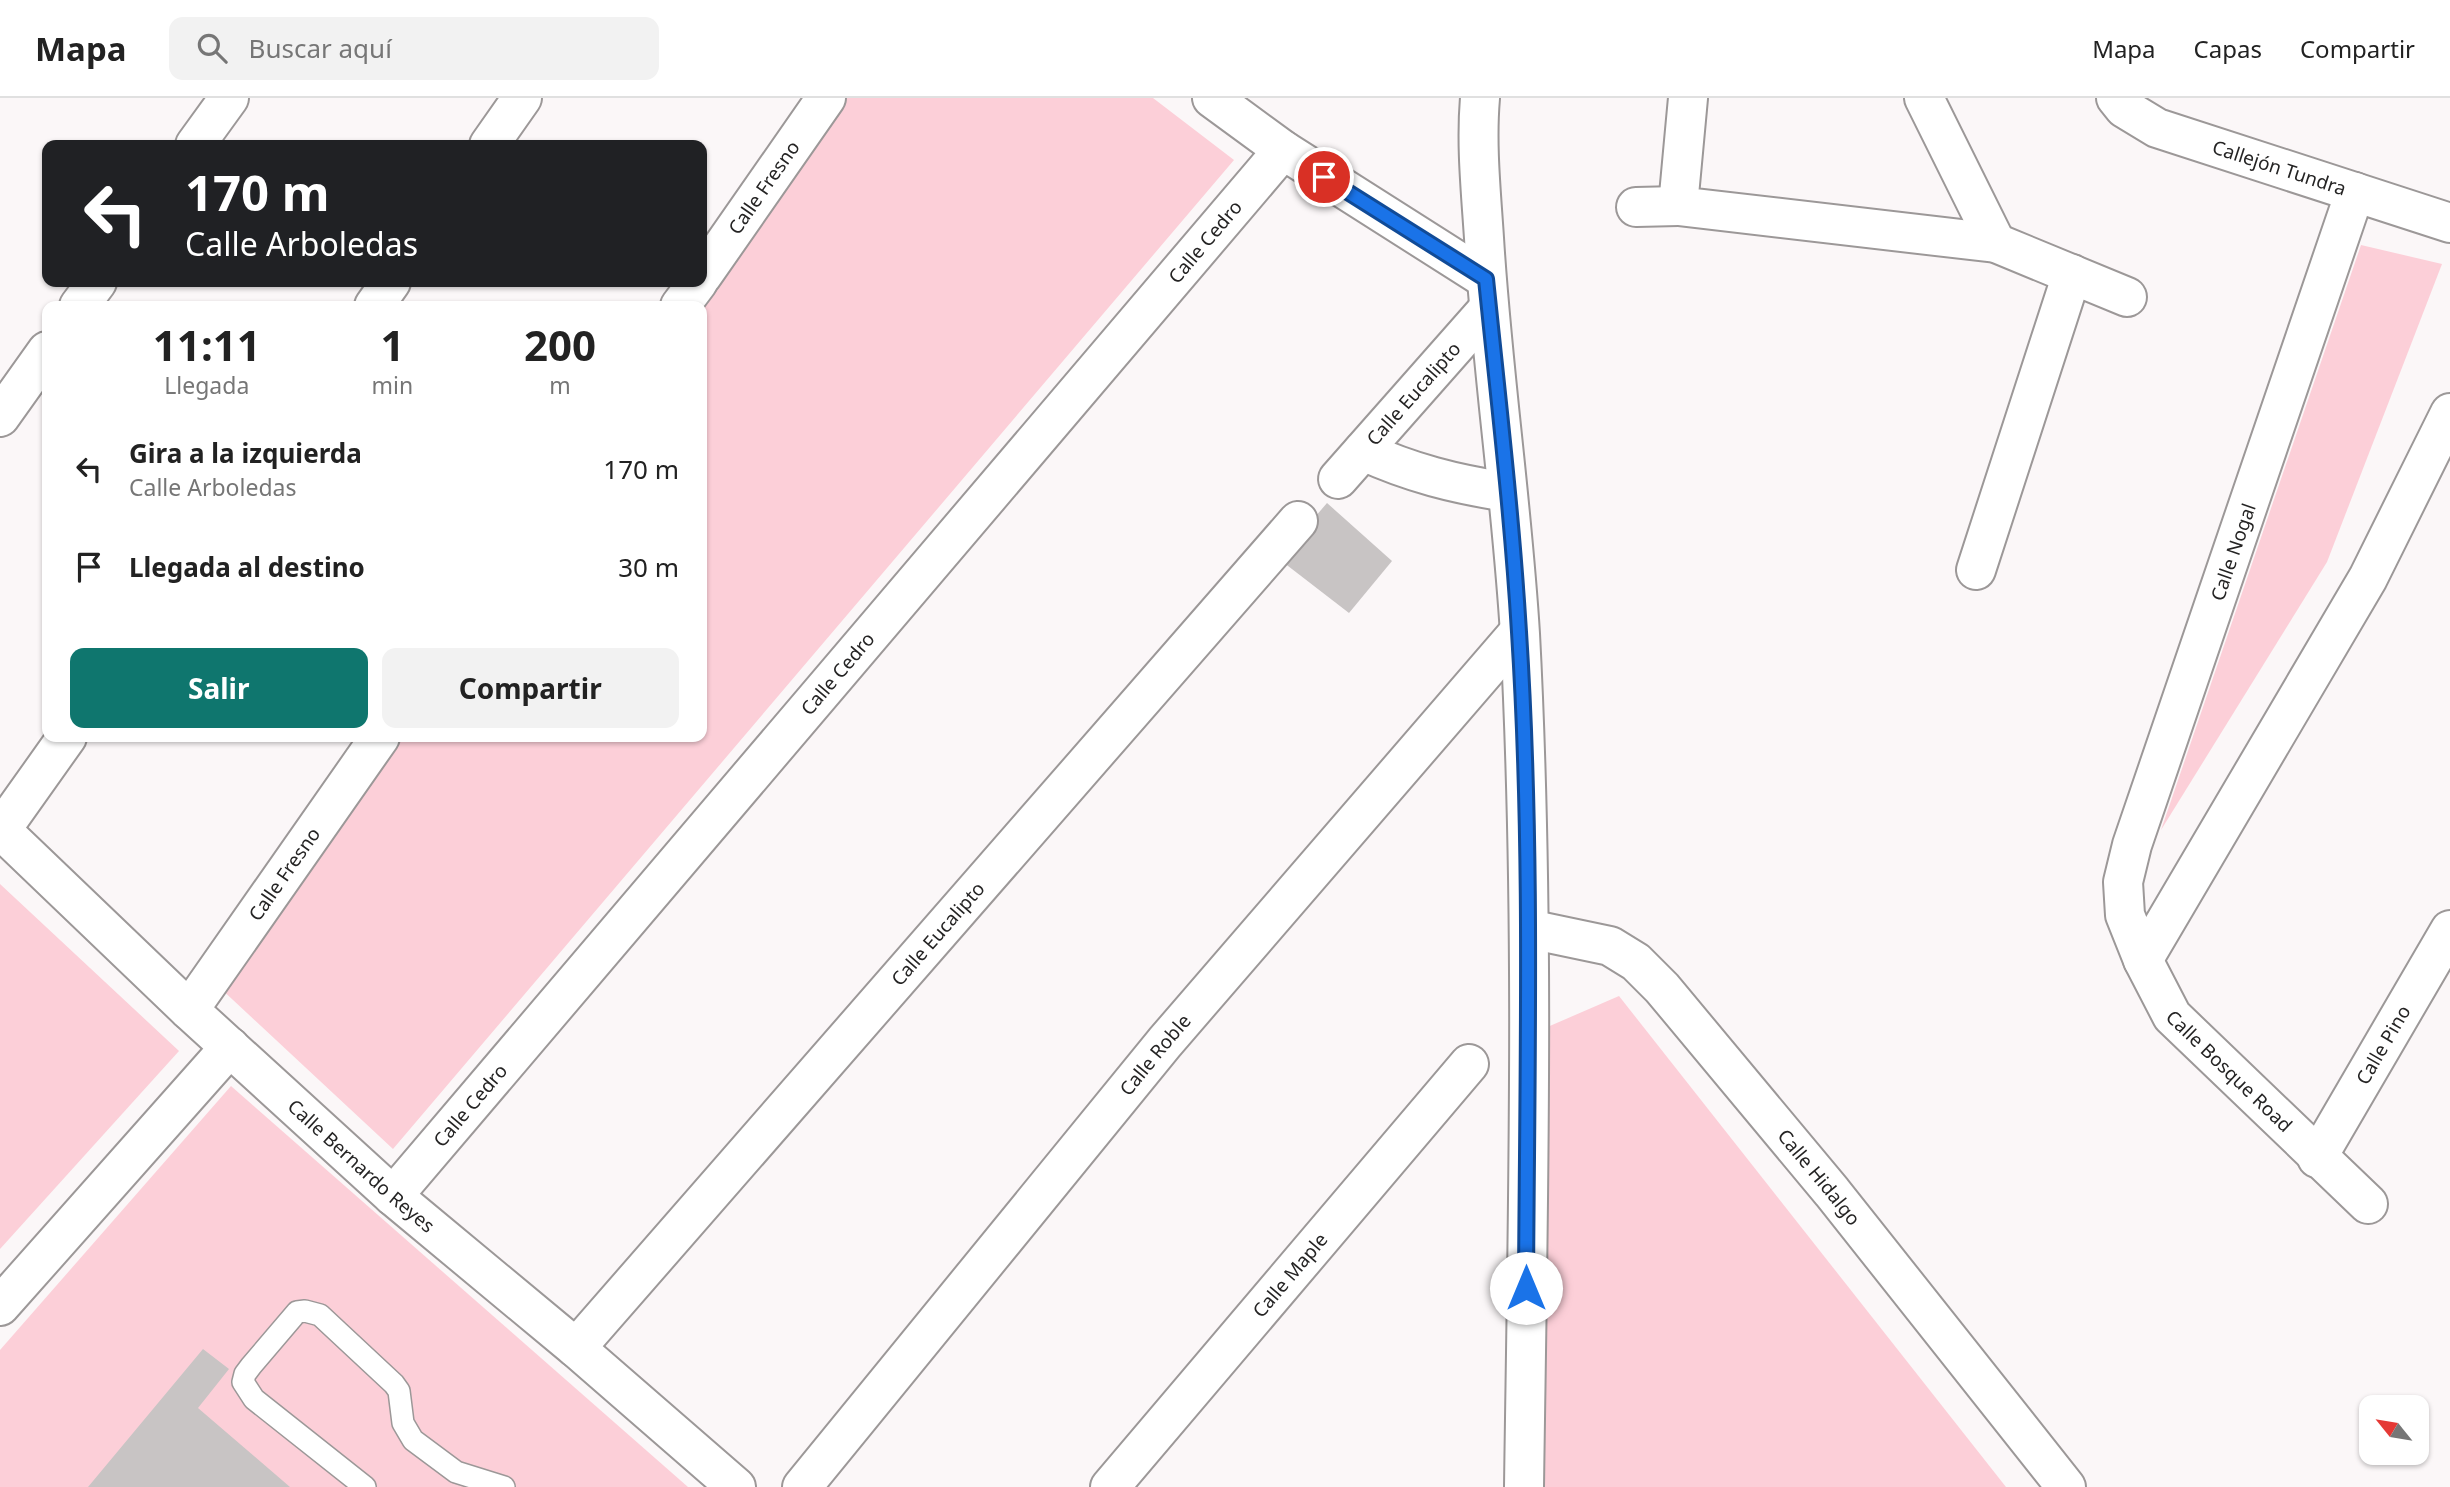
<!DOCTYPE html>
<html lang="es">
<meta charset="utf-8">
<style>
body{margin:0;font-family:"Noto Sans",sans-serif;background:#f2f2f2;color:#222;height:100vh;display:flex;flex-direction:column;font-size:26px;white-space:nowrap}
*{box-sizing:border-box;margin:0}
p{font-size:23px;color:#767676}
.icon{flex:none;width:38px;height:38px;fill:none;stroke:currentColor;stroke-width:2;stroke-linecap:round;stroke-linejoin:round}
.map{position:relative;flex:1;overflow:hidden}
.sheet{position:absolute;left:42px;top:203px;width:665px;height:441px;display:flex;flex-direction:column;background:#fff;border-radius:14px;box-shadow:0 2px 5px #0004}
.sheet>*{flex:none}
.top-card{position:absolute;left:42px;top:42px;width:665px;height:147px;border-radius:14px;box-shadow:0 2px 5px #0004;background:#202124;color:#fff;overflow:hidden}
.needle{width:46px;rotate:300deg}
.controls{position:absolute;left:2359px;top:1297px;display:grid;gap:14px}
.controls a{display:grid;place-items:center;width:70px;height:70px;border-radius:14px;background:#fff;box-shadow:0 2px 5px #0004;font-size:35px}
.pin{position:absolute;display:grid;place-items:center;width:60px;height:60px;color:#fff;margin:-30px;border:4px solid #fff;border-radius:50%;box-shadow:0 2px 7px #0007}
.me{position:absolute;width:77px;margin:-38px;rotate:0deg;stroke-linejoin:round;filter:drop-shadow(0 0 5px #0008)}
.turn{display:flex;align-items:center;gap:24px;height:147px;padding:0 28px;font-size:32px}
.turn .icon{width:91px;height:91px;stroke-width:2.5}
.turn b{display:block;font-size:49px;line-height:60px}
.eta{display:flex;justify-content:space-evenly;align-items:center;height:119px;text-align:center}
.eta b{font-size:42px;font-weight:700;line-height:49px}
.button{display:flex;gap:14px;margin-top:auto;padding:14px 28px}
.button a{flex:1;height:80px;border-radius:14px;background:#0f766e;color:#fff;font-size:28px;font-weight:700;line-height:80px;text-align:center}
.button a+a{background:#f2f2f2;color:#222}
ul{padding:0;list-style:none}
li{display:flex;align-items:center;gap:21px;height:98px;padding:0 28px}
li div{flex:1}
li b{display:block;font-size:26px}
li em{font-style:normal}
header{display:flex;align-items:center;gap:42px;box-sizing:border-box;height:98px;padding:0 35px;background:#fff;border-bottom:2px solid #e0e0e0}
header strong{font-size:33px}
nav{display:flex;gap:38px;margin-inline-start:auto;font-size:24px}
.search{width:490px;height:63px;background:#f2f2f2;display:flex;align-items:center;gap:18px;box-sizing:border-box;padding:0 24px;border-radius:14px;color:#767676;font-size:26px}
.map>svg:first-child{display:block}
.green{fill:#fccfd8}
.building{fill:#c8c4c4}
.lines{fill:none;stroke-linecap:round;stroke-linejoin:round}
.service-casing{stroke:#9c9898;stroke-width:24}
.minor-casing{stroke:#9c9898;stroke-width:42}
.tertiary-casing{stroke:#9c9898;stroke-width:42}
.service{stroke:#fff;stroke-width:21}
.minor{stroke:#fff;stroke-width:38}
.tertiary{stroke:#fff;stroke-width:38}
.route-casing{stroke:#114b97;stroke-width:18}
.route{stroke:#1a73e8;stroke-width:12}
.labels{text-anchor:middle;stroke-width:6;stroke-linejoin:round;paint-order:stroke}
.street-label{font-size:19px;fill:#252424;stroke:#fff}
</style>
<header>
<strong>Mapa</strong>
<div class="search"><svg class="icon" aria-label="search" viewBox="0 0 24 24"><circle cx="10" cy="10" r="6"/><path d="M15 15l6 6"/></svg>Buscar aquí</div>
<nav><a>Mapa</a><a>Capas</a><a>Compartir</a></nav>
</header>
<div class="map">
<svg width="2450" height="1389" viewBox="0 0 2450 1389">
<rect width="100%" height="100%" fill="#fbf7f8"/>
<g class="green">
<path d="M831,0H1153L1234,62L393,1051L218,888L390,639H702V208Z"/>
<path d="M2361,147L2442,166L2327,464L2161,732Z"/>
<path d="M0,786L179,953L0,1151Z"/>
<path d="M1619,898L2006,1389H1533L1529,937Z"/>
<path d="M231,988L688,1389H0V1252Z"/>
</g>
<g class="building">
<path d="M1327,405L1392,463L1349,515L1279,461Z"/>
<path d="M203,1251L229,1271L198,1310L290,1389H88Z"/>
</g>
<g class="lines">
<g class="service-casing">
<path id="service" d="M365,1389L254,1301L243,1284L245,1276L251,1268L297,1214L305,1213L320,1217L394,1286L399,1293L403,1325L413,1342L456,1374L504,1389"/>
</g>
<g class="minor-casing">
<g id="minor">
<path d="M1212,0L1283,52L1486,181"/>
<path d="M1688,0L1678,108L1996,145L2127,199"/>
<path d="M1924,0L1996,145"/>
<path id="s1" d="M2116,0L2124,10L2157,30L2450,125"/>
<path d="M195,47L229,0"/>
<path d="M489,47L522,0"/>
<path id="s2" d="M2355,94L2132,747L2123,784L2125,817L2143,862L2172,918L2368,1106"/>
<path d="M1636,109L1678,108"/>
<path id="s3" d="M702,178L826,0"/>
<path d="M79,208L97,184"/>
<path d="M374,208L391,184"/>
<path d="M680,208L698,184"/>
<path d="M0,319L47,253"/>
<path d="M1363,353C1411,375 1455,386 1507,394"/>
<path id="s4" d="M1338,381L1489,210"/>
<path d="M1976,472L2072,176"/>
<path id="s5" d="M0,731L189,912L393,1098L576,1250L736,1389"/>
<path d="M1,732L67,639"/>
<path id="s6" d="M1529,831L1610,848L1636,864L1662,890L1832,1094L2066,1389"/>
<path d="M2143,862L2368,480L2450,315"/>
<path id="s7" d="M189,912L380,639"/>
<path id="s8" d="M2317,1060L2450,832"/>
<path id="s9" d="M393,1098L1283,52"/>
<path d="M0,1208L230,949"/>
<path id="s10" d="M576,1250L1298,423"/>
<path id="s11" d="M802,1389L1165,944L1519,534"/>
<path id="s12" d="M1110,1389L1469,966"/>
</g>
</g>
<g class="tertiary-casing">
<path id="tertiary" d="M1480,0C1476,46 1481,94 1484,140C1492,272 1512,404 1520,536C1535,820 1528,1105 1524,1389"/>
</g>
<use href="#service" class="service"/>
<use href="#minor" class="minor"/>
<use href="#tertiary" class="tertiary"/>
</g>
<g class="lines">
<g class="route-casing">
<path id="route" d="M1324,79L1486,181C1498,299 1512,416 1519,534C1533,752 1527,971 1526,1190"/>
</g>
<use href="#route" class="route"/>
</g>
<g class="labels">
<g class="street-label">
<text dy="7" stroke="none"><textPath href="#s1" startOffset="180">Callejón Tundra</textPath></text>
<text dy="7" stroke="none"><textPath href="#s3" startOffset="108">Calle Fresno</textPath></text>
<text dy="7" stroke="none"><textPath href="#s9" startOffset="1253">Calle Cedro</textPath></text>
<text dy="7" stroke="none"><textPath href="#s4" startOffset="114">Calle Eucalipto</textPath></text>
<text transform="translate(2233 454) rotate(-71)" y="7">Calle Nogal</text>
<text dy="7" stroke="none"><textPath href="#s9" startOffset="686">Calle Cedro</textPath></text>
<text dy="7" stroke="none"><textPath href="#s7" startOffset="166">Calle Fresno</textPath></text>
<text dy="7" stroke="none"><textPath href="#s10" startOffset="550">Calle Eucalipto</textPath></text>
<text dy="7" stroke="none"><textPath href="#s8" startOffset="131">Calle Pino</textPath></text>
<text dy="7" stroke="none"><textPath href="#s11" startOffset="558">Calle Roble</textPath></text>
<text dy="7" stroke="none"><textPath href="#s2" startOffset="952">Calle Bosque Road</textPath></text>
<text dy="7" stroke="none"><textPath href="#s9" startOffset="119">Calle Cedro</textPath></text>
<text dy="7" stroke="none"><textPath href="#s5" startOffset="494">Calle Bernardo Reyes</textPath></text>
<text dy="7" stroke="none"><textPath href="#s6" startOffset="396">Calle Hidalgo</textPath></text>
<text dy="7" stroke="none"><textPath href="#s12" startOffset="278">Calle Maple</textPath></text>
</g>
</g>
</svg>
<div class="controls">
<a><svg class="needle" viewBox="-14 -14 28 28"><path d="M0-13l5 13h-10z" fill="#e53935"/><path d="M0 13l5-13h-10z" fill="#767676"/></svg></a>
</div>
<div class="pin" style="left:1324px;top:79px;background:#d93025"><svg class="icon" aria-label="arrive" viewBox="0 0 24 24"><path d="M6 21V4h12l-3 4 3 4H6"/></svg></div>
<svg class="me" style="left:1526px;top:1190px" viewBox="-20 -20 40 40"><circle r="19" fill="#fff"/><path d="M0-13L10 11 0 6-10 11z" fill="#1a73e8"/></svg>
<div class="top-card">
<div class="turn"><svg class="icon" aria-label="left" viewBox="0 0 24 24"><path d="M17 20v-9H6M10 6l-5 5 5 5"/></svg><div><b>170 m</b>Calle Arboledas</div></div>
</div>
<section class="sheet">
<div class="eta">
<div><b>11:11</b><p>Llegada</p></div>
<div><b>1</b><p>min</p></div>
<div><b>200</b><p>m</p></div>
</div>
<ul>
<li><svg class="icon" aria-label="left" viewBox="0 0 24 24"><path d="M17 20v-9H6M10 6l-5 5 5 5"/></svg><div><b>Gira a la izquierda</b><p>Calle Arboledas</p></div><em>170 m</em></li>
<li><svg class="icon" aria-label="arrive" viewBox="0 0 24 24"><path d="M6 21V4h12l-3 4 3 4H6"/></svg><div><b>Llegada al destino</b></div><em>30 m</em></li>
</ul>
<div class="button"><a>Salir</a><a>Compartir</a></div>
</section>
</div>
